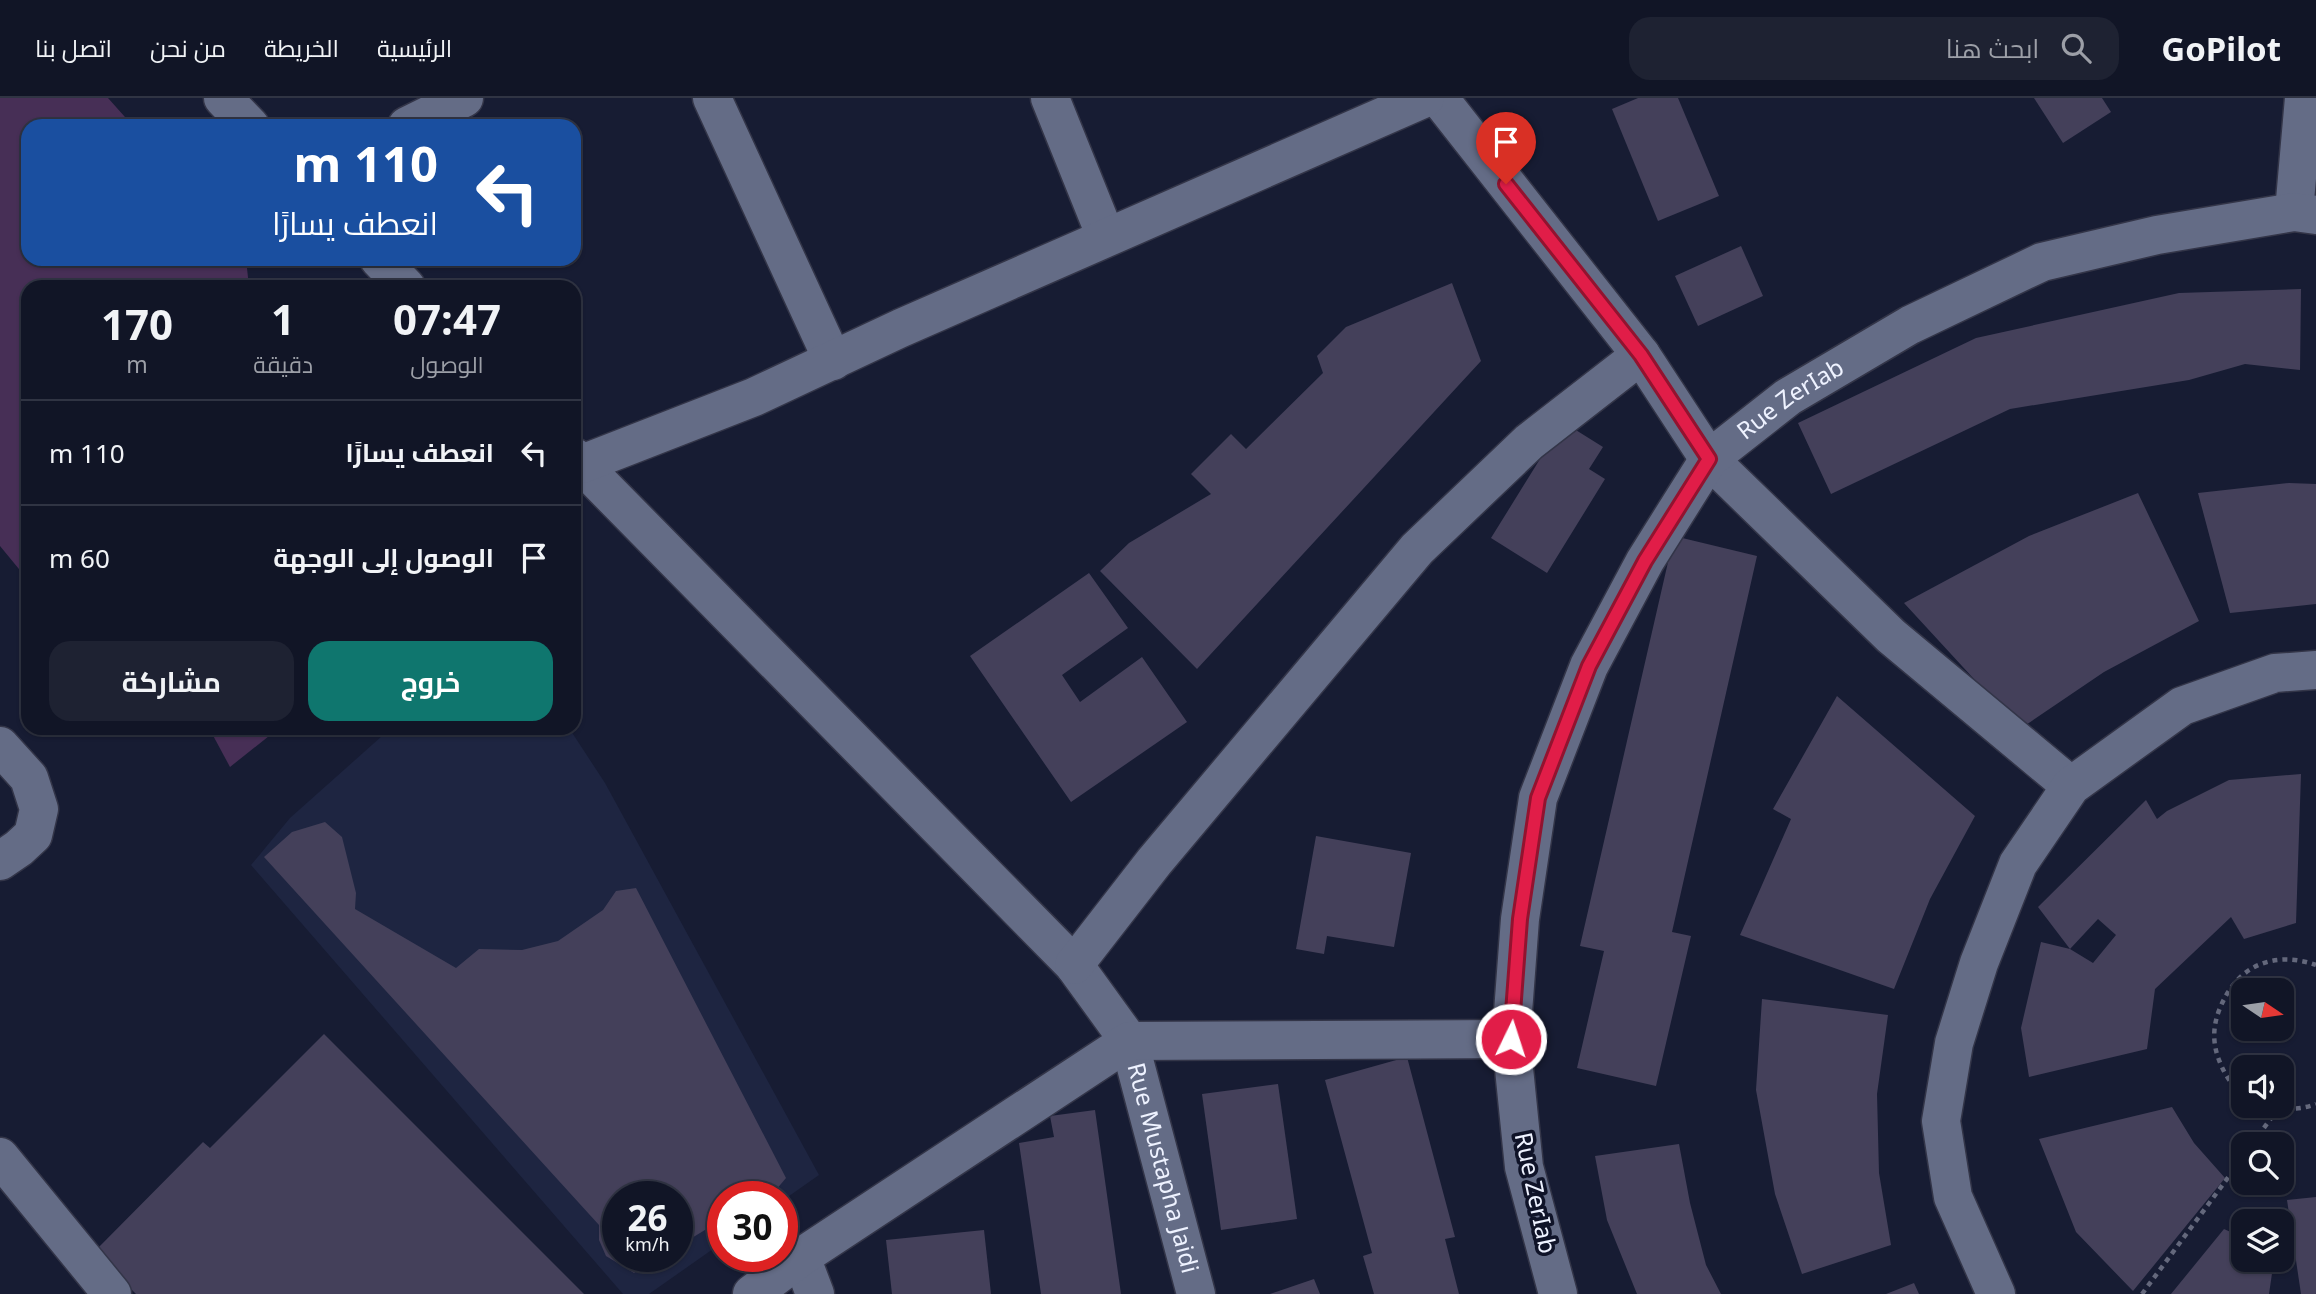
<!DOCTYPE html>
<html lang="ar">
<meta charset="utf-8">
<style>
body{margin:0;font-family:"Noto Sans",Cairo,sans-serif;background:#1e2232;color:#f1f3f6;direction:rtl;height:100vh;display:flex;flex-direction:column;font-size:26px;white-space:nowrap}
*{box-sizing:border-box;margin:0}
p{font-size:23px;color:#9c9fa7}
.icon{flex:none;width:38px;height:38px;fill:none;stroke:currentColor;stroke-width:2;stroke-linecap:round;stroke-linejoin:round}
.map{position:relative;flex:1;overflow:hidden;direction:ltr}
.drawer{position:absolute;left:21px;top:182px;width:560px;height:455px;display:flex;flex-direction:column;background:#111526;border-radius:21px;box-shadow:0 2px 5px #0004,0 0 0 2px #303443;direction:rtl}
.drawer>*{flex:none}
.top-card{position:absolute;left:21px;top:21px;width:560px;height:147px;border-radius:21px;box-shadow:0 2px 5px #0004,0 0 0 2px #303443;direction:rtl;background:#1a4fa0;color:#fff;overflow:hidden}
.needle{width:46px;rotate:103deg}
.buttons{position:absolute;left:2231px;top:880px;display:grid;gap:14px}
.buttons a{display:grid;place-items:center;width:63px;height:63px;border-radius:14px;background:#111526;box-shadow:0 2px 5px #0004,0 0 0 2px #303443;font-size:35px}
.speed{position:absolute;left:602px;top:1083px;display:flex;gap:14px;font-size:35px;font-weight:700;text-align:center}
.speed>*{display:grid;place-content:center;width:91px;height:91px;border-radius:50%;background:#111526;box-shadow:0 2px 5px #0004,0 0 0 2px #303443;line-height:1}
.speed small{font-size:18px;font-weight:400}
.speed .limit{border:10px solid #d22;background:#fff;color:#111}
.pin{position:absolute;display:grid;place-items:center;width:60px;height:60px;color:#fff;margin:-72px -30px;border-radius:50% 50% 50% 0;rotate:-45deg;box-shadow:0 0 7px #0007}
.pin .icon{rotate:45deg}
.me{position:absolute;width:77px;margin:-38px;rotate:4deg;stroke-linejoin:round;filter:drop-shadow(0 0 5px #0008)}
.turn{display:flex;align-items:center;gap:24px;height:147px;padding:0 28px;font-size:32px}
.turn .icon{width:91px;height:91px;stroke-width:2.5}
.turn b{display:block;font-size:49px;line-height:60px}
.eta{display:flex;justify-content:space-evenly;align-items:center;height:119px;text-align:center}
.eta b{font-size:42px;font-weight:700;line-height:49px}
.button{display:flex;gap:14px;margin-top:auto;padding:14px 28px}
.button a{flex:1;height:80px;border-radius:21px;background:#0f766e;color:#fff;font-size:28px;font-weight:700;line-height:80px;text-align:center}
.button a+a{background:#1e2232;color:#f1f3f6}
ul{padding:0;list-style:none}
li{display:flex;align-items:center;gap:21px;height:105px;padding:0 28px;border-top:2px solid #303443}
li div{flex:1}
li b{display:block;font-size:26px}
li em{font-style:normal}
header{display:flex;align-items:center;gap:42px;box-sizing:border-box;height:98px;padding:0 35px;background:#111526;border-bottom:2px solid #303443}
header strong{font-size:33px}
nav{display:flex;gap:38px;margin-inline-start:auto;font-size:24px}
.search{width:490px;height:63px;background:#1e2232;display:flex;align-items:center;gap:18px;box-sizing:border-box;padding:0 24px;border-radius:21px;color:#9c9fa7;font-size:26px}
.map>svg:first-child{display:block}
.built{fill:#1e2541;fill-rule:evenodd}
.green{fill:#472f56}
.building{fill:#44405a}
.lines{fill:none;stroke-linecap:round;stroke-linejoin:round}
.minor-casing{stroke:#333548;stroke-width:41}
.path{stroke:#64687c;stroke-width:4.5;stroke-dasharray:5 5;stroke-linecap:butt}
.minor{stroke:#646c86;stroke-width:38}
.route-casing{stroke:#92132f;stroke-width:18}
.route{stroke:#e11d48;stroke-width:12}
.labels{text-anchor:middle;stroke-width:7;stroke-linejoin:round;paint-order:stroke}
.street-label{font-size:24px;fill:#eef2ff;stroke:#0f1328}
</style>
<header>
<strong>GoPilot</strong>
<div class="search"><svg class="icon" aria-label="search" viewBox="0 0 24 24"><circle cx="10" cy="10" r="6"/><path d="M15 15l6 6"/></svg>ابحث هنا</div>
<nav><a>الرئيسية</a><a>الخريطة</a><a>من نحن</a><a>اتصل بنا</a></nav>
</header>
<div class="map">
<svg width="2316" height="1196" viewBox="0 0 2316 1196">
<rect width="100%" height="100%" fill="#171c33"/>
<path class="built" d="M391,630H569L605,685L819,1077L782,1103V1099H723V1144L649,1196H623L251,767L290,720ZM618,1099H677V1158H618Z"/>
<g class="green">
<path d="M0,0H108L133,28H28V161H239L247,170L249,189H28V482L0,448Z"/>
<path d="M209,630H279L230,669Z"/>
</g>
<g class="building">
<path d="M1638,0H1678L1719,98L1658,123L1612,11Z"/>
<path d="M2034,0H2102L2111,14L2063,45Z"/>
<path d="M1741,148L1763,198L1698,228L1675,178Z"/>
<path d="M1452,185L1481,263L1197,571L1100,473L1129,445L1211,396L1191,376L1231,336L1246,351L1323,275L1317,258L1346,229Z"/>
<path d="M2301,191L2300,272L2245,266L2189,282L2010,311L1831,396L1798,325L1976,240L2179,195Z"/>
<path d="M1563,324L1603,349L1589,371L1605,381L1547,475L1491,440Z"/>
<path d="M2289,385L2316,386V506L2230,515L2198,395Z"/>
<path d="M2138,395L2199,523L2104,574L2020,631L1904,505L2029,438Z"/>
<path d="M1674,438L1757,458L1672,834L1691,838L1656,988L1577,970L1604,853L1580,848Z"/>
<path d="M1089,475L1128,530L1062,577L1080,604L1142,559L1187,624L1071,704L970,558Z"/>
<path d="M1837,598L1975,718L1930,801L1894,891L1740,837L1791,721L1773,711Z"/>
<path d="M2301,676L2296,825L2244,841L2231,819L2155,891L2147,951L2029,979L2021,930L2041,844L2070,851L2093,865L2116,837L2098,821L2070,851L2038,809L2146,702L2157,721L2167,713L2229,682Z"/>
<path d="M325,724L342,739L356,795L355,811L456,870L479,851L522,852L558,843L603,812L616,793L636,790L786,1080L770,1099L750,1084L723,1099V1121L677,1149V1099H618V1158H661L634,1175L606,1158L599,1142V1127L264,759L292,734Z"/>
<path d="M1316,738L1411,755L1394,849L1327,838L1324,856L1296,851Z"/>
<path d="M1762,901L1888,917L1877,996L1879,1075L1891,1147L1802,1176L1775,1096L1756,992Z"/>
<path d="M324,936L584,1196H136L94,1154L203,1044L210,1050Z"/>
<path d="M1407,959L1455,1139L1445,1141L1459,1196H1374L1363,1158L1372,1155L1325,982Z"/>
<path d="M1278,986L1297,1121L1221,1132L1202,996Z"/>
<path d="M2172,1009L2194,1045L2225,1080L2133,1193L2076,1134L2039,1041Z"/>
<path d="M1095,1012L1121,1196H1041L1019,1045L1054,1039L1050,1018Z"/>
<path d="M1679,1046L1690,1105L1706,1167L1721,1196H1637L1607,1122L1595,1058Z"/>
<path d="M2316,1099V1196H2301L2287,1102Z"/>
<path d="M2224,1131L2244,1140V1162H2274L2269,1196H2171Z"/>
<path d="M984,1132L991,1196H892L886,1142Z"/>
<path d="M1314,1181L1320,1196H1270Z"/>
<path d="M1914,1185L1919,1196H1886Z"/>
</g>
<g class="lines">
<g class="minor-casing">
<g id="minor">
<path d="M223,0L250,28"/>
<path d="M712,0L833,263"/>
<path d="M1050,0L1106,139"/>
<path d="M1439,0L1641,257L1709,361L1891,538L2071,688"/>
<path d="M407,28L464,0"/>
<path d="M2294,114L2304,0"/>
<path d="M379,161L406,189"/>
<path id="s1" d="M574,359L1074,867L1129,943L1196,1196"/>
<path d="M582,366L754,299L901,230L1425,0"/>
<path d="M0,648L29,680L39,711L33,737L19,750L0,763"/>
<path d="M1074,867L1154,764L1417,451L1529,344L1641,257"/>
<path d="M0,1059L112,1196"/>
<path d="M801,1159L815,1196"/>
<path d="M752,1196L801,1159L1129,943L1511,941"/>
<path id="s2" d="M1558,1196L1524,1069L1511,941L1520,821L1538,700L1589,568L1645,463L1709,361L1788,299L1910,227L2042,164L2157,137L2294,114L2316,117"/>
<path d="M1996,1196L1953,1099L1941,1023L1954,945L1979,865L2018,766L2071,688L2182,608L2275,575L2316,572"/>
</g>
</g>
<g class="path">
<path d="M2244,996C2231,988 2224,975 2219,962C2212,944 2213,927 2220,910C2237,868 2273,852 2316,867"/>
<path d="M2266,1008C2283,1012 2300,1012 2316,1006"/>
<path d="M2252,1046L2278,1011"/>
<path d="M2142,1196L2244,1058"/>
</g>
<use href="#minor" class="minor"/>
</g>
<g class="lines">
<g class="route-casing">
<path id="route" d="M1506,86L1641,257L1709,361L1645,463L1589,568L1538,700L1520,821L1511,941"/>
</g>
<use href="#route" class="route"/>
</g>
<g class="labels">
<g class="street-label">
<text dy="8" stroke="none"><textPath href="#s2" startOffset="985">Rue ZerIab</textPath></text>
<text dy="8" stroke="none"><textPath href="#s1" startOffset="938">Rue Mustapha Jaidi</textPath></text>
<text transform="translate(1535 1095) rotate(78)" y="8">Rue ZerIab</text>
</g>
</g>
</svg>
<div class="buttons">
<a><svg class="needle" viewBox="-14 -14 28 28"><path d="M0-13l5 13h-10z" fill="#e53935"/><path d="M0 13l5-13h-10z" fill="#9c9fa7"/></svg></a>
<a><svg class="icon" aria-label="sound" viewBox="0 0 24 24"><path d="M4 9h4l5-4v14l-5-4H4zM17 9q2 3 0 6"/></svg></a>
<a><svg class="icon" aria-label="search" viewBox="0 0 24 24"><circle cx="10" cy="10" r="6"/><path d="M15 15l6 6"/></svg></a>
<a><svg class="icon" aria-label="layers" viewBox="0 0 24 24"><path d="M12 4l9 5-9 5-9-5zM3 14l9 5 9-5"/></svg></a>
</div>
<div class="speed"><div>26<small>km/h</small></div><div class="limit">30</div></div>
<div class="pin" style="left:1506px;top:86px;background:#d93025"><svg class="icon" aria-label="arrive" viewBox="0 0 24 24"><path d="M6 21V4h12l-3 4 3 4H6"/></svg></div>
<svg class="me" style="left:1511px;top:941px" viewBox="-20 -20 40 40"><circle r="17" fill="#e11d48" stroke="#fff" stroke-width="3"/><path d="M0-11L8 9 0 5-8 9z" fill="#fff"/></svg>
<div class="top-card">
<div class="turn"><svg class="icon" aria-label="left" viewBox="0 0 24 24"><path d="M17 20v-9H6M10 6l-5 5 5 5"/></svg><div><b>110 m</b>انعطف يسارًا</div></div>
</div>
<section class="drawer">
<div class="eta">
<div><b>07:47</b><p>الوصول</p></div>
<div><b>1</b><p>دقيقة</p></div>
<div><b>170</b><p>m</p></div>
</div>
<ul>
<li><svg class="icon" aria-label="left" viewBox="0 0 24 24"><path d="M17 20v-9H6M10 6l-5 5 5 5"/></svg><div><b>انعطف يسارًا</b></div><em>110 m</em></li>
<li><svg class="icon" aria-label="arrive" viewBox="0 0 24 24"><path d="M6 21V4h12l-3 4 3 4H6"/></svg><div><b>الوصول إلى الوجهة</b></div><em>60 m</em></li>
</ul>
<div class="button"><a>خروج</a><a>مشاركة</a></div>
</section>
</div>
